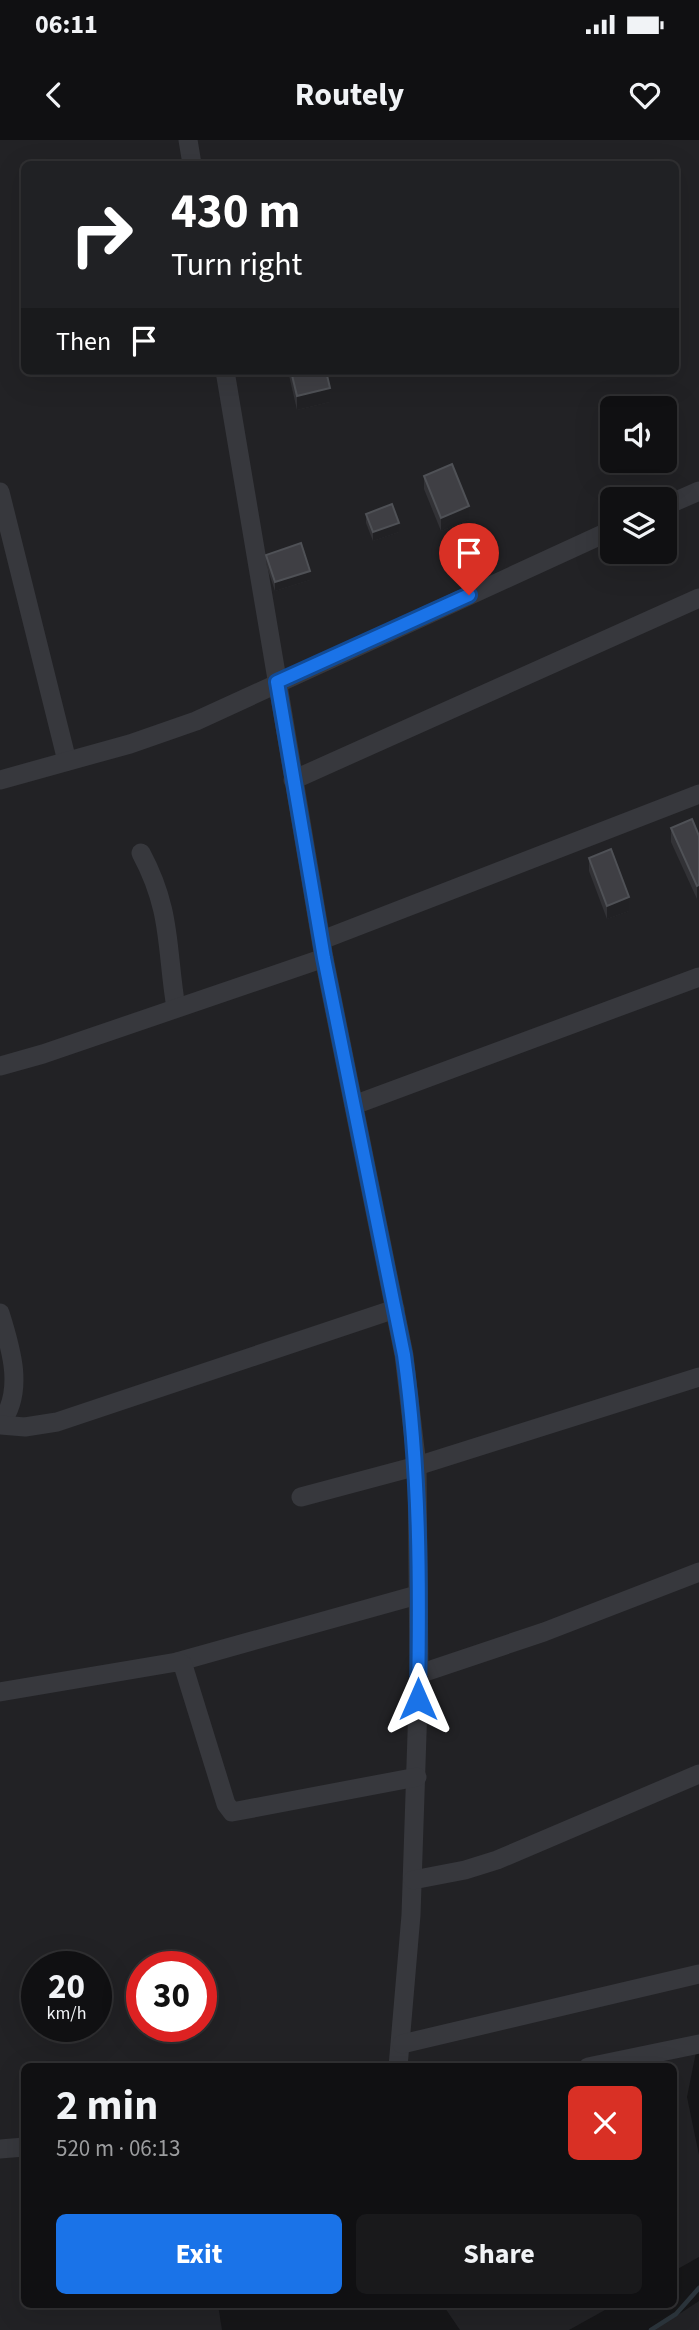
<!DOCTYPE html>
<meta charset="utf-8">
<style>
body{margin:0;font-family:"Source Sans 3",sans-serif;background:#19191b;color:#f1f3f6;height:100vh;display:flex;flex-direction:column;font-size:26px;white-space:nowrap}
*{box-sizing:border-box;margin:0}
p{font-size:23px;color:#9c9d9f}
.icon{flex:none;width:38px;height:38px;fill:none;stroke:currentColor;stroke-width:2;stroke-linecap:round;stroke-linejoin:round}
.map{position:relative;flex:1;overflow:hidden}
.details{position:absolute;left:21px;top:1923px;width:656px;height:245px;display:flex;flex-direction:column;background:#101012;border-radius:10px;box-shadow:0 7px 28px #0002,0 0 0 2px #303032}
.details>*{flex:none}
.top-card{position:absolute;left:21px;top:21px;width:658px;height:214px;border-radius:10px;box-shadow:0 7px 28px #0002,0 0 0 2px #303032;background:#202124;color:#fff;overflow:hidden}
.controls{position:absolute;left:600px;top:256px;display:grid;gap:14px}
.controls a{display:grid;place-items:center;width:77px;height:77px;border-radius:10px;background:#101012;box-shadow:0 7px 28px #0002,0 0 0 2px #303032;font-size:35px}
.speed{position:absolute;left:21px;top:1811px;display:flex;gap:14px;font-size:35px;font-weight:700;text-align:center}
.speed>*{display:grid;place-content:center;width:91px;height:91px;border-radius:50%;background:#101012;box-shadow:0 7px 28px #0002,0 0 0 2px #303032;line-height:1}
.speed small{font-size:18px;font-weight:400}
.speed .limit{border:10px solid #d22;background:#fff;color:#111}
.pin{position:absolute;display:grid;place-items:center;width:60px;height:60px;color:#fff;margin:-72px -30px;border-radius:50% 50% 50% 0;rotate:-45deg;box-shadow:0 0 7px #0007}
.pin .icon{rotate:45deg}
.me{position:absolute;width:77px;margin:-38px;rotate:0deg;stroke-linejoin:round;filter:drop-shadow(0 0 5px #0008)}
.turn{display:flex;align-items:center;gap:24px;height:147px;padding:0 35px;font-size:32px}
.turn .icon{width:91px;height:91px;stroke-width:2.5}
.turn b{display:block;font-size:49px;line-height:60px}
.then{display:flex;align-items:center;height:66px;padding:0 35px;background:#0003;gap:14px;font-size:26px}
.round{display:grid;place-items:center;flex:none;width:74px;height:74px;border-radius:10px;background:#19191b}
.head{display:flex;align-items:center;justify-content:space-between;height:119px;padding:0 35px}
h1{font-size:42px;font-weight:700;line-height:52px}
.button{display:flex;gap:14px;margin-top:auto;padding:14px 35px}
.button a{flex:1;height:80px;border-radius:10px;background:#1a73e8;color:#fff;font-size:28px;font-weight:700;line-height:80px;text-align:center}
.button a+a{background:#19191b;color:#f1f3f6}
.status{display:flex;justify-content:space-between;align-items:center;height:49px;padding:0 35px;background:#101012;direction:ltr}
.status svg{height:19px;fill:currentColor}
header{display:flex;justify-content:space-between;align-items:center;height:91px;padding:0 35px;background:#101012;font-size:32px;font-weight:700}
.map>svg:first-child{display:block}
.built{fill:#222225;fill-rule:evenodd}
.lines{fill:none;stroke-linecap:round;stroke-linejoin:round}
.stream{stroke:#2c353c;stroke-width:4.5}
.minor{stroke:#37383d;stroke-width:19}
.wall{fill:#323236}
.shaded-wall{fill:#212124}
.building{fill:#3f3f44;stroke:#4f5156;stroke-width:2}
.route-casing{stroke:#114b97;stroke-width:18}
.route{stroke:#1a73e8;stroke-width:12}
</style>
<div class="status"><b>06:11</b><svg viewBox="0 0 49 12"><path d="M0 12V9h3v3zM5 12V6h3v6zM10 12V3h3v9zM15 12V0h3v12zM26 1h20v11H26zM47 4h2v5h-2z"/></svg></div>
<header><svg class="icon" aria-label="back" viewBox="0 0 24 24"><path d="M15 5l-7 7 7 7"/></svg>Routely<svg class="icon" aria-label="heart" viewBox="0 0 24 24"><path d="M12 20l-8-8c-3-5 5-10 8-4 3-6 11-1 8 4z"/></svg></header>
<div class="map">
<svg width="699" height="2190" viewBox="0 0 699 2190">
<rect width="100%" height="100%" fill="#161618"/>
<g class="built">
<path d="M0,0H699V1897L687,1957L699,2015V2117L674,2131V1927H24V2165H218L222,2190H0ZM24,24H676V231H24ZM612,268H665V320H612ZM612,359H665V411H612ZM37,1827H96V1886H37ZM142,1827H201V1886H142Z"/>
<path d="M699,2161V2190H655Z"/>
<path d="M443,2165H614L569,2190H460Z"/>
</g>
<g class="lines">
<path class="stream" d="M651,2190L676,2174L699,2148"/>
<g class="minor">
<path d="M188,0L192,24"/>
<path d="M225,231L324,818L404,1215L417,1326L419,1534L411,1775L398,1927"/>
<path d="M0,352L67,621"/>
<path d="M665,366L699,351"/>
<path d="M0,640L130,604L196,581L612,390"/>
<path d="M293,640L699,458"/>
<path d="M141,713C172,771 166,807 176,868"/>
<path d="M322,800L699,654"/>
<path d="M0,926L43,914L324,818"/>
<path d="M354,965L699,837"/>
<path d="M0,1173C11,1208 25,1252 0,1284"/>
<path d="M0,1285L25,1287L57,1282L395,1169"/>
<path d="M301,1357L417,1326L699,1237"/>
<path d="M177,1522L417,1455"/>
<path d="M419,1534L544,1492L699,1432"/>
<path d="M0,1552L177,1522L183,1525L226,1664L232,1672L417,1637"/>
<path d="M413,1740L465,1730L497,1720L699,1634"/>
<path d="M402,1904L699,1834"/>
<path d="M588,1927L699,1904"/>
<path d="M0,2009L24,2007"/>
</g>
</g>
<g class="wall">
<path d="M288,231H326L330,262L297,270Z"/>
<path d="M424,336L469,380L441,391L424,349Z"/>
<path d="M366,374L399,392L373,401L366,383Z"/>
<path d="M266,415L310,440L275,451L266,424Z"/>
<path d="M671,688L699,696L697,759L671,702Z"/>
<path d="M589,718L629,771L607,779L589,731Z"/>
</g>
<g class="shaded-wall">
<path d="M505,231H516L505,236Z"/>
<path d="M330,248V262L297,270V256Z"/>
<path d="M469,366V380L441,391V378Z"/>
<path d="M399,383V392L373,401V392Z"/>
<path d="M310,431V440L275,451V442Z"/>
<path d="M699,745V758L697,759V746Z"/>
<path d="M629,757V771L607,779V766Z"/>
</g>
<g class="building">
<path d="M291,231H326L330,248L297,256Z"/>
<path d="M452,324L469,366L441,378L424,336Z"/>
<path d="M392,364L399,383L373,392L366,374Z"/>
<path d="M301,403L310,431L275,442L266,415Z"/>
<path d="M692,679L699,696V745L697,746L671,688Z"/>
<path d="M611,709L629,757L607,766L589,718Z"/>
</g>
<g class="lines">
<g class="route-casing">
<path id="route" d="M418,1559C420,1445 420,1329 404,1215L324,818L277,542L469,455"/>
</g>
<use href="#route" class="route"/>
</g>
</svg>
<div class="controls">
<a><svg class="icon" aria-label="sound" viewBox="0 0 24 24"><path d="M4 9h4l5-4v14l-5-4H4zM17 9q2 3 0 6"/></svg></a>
<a><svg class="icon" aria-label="layers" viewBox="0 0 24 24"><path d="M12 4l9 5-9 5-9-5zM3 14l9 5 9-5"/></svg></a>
</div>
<div class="speed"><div>20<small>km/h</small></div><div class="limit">30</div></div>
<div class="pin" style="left:469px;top:455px;background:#d93025"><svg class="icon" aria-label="arrive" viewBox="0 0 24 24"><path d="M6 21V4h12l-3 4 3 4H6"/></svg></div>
<svg class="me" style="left:418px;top:1559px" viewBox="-20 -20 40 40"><path d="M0-17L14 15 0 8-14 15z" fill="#1a73e8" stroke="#fff" stroke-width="4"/></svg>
<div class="top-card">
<div class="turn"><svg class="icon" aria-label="right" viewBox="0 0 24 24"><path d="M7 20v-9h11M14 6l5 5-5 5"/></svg><div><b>430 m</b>Turn right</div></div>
<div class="then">Then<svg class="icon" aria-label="arrive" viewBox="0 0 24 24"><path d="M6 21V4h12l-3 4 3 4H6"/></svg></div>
</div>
<section class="details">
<div class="head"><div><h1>2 min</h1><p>520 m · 06:13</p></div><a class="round" style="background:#d93025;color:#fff"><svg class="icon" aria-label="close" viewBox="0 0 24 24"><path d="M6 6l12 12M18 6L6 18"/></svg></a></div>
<div class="button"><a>Exit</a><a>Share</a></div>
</section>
</div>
